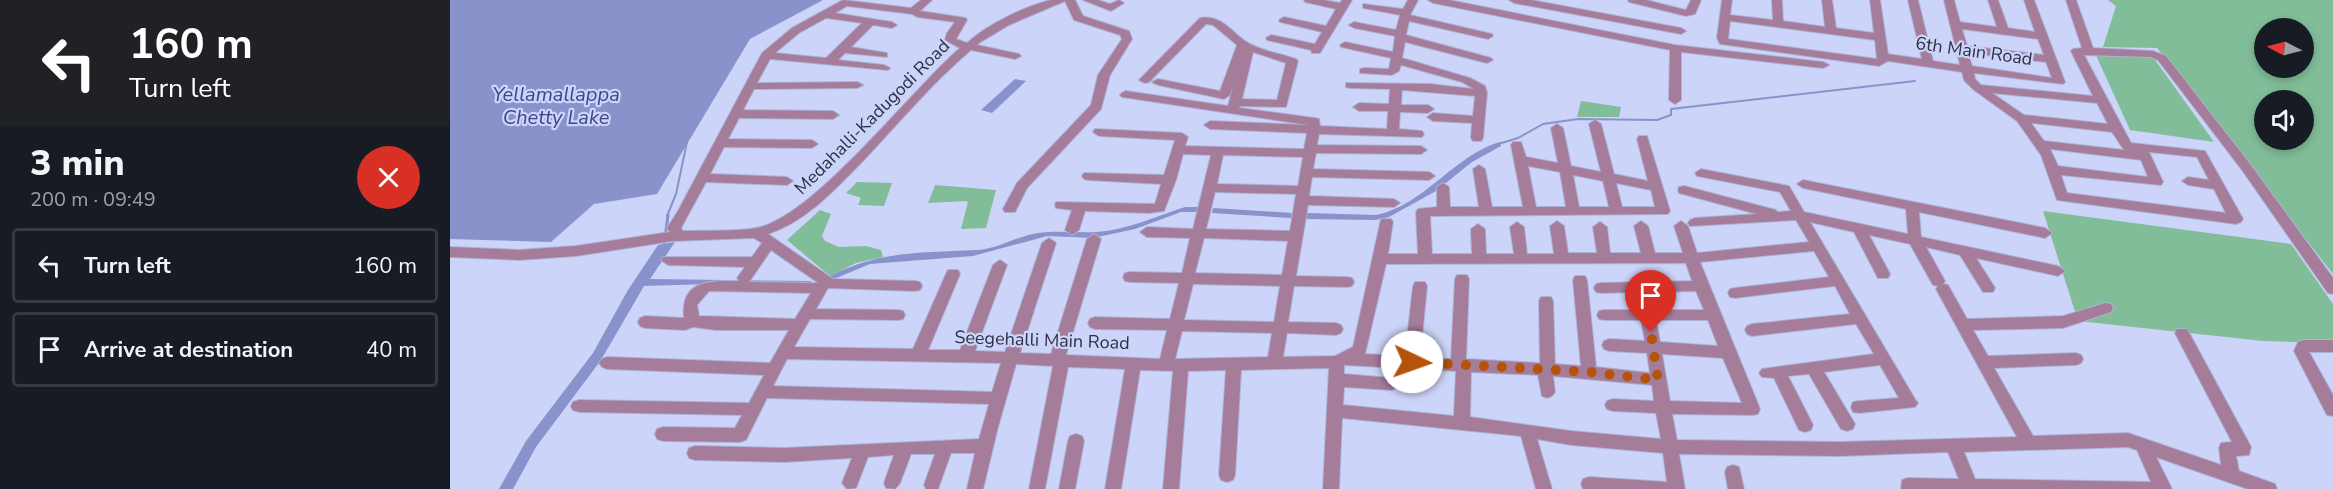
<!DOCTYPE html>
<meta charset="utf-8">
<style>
body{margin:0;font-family:"Nunito Sans",sans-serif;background:#20242c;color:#f1f3f6;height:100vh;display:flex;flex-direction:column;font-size:22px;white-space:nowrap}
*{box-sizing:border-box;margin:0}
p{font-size:20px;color:#9ea1a6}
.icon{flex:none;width:33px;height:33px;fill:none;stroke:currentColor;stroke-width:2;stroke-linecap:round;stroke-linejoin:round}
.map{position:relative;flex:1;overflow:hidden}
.side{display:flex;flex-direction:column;background:#171b24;width:450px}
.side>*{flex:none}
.hud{background:#202124;color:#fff;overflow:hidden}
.needle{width:39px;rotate:276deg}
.controls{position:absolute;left:1804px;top:18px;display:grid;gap:12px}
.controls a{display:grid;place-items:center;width:60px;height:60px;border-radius:50%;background:#171b24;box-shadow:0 3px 9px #0003;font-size:30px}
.pin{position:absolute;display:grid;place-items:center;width:51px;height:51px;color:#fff;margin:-62px -26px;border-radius:50% 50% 50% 0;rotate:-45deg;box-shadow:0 0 6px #0007}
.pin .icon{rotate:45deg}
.me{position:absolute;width:66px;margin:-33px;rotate:93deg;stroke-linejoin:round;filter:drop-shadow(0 0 4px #0008)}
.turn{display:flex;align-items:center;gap:21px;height:126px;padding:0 30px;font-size:27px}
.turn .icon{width:78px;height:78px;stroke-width:2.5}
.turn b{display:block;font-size:42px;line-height:51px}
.round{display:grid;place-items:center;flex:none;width:63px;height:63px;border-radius:32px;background:#20242c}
.summary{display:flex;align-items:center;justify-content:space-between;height:102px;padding:0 30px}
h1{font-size:36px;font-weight:800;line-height:45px}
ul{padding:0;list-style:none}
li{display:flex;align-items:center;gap:18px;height:75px;margin:0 12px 9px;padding:0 18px;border:3px solid #363941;border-radius:6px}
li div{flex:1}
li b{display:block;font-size:22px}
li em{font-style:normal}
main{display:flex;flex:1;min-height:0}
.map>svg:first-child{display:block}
.green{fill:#81bd98;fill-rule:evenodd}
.water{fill:#8992ca}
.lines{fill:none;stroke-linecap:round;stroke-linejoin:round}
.stream-far1{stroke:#8992ca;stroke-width:2}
.stream{stroke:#8992ca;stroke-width:3}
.minor-casing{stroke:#acb3d5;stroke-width:2}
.minor{fill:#a57c9a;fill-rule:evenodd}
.route{stroke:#b45309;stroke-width:10;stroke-dasharray:0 18}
.labels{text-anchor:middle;stroke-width:4.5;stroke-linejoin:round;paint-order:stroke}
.street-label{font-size:18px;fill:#2e3143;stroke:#ccd4fa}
.water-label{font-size:20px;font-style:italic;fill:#3f458a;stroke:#ccd4fa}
</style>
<main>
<section class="side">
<div class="hud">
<div class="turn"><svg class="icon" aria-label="left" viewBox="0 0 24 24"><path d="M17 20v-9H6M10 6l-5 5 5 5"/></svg><div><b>160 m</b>Turn left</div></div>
</div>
<div class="summary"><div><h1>3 min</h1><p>200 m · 09:49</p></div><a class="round" style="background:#d93025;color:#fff"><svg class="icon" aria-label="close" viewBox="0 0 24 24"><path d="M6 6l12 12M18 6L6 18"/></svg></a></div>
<ul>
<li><svg class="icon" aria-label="left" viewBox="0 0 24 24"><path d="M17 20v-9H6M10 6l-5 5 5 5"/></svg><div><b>Turn left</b></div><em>160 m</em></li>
<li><svg class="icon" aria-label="arrive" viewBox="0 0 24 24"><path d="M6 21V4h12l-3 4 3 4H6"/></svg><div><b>Arrive at destination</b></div><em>40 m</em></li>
</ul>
</section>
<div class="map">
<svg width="1883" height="489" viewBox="0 0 1883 489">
<rect width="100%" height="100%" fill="#ccd4fa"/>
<g class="green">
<path d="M1658,0H1883V274L1707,48L1653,47L1666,6ZM1815,28H1854V68H1815ZM1815,100H1854V140H1815Z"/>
<path d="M1645,53L1703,57L1764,142L1680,130Z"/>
<path d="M1131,101L1171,107L1169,117H1127Z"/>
<path d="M407,182L442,183L434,206L408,205L411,198L396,193Z"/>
<path d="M485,185L546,190L536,228L511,229L518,202L516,201L478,203Z"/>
<path d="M370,210L381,214L372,236L375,241L389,247L416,246L431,250L433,257L406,263L380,276L337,240Z"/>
<path d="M1593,211L1841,244L1883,304V343L1813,341L1628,321Z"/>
</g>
<g class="water">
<path d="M0,0H373L300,39L207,194L144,204L101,242L0,239Z"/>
<path d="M565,79L576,81L542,113L531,110Z"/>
<path d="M1050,142L1051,146L1022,162L986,191L939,217L925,220L856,219L857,213L926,215C975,205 1004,155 1050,142Z"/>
<path d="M735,207H749L747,212H731L685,229L643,238L597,236L523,256L420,264L379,281L380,276C431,250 472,253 527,250C548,249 567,236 588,233C608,230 627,233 647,232C677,230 707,216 735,207Z"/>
<path d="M763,208L842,213L841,218L762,213Z"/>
<path d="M225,242L200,279L361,281L360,287L259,284L194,286L151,360L86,447L63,489H49L76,441L143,353L178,290L208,245Z"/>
</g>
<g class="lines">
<g class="stream-far1">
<path d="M1048,144L1068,138L1093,124L1128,119L1207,120L1221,115V109L1465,81"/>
<path d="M217,216L226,194L237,142"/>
</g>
<path class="stream" d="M214,246L218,215"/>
<g class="minor-casing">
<g id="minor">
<path d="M393,0L461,8L471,0H482L470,11L516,18L517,20L506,39L517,43C537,25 575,6 601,0C609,0 618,0 625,0L633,16L679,31L682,39L660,75L651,109L577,188L565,212H555L553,209L567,183L641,105L648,75L672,39L670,35L624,20L615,1L559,25L529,43L527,45L569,54L571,56L565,59L521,50C481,84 448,124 412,162C384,190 357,221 318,234L383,279L465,281L470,282L472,286L470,290L465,291L378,288L366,309L448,310L453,311L455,315L453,319L448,320L360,319L344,347L463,349L496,274L498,270H508L510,274L478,350H510L543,265L550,260L557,265L525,351L555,352L592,243L599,238L606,243L570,353L601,354L637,239L644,234L651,239L616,355L710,359L717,330L645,329L640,327L638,323L640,319L645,317L720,319L729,283L680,282L675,281L673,277L675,273L680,272L732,273L740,238L697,237L690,232L697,227L743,229L761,155L733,154L726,180L714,211L699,213L635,211L629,230L622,235L615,230L622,210L606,208L605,205L606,202L705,204L711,184L638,180L634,179L632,176L634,173L714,175L725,140L649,136L643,132L645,129L732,133L738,137L735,146L854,149L857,133L760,129L754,125L760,121L859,125L672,97L670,95L672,93L676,91L778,106L784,83L780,95L774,99L708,85L702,82L708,79L770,91L787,45L763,25L756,24L699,82L695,83L689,80L750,18C773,14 783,35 800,44C813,51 831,54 846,59L848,61L836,107L790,106L789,108L865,118L869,119L870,126L937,129L938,111H909L903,107L909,103L939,104L940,89L900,88L896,87V83L980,84L1024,89L1012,82L951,65L949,71L942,75L910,73V69L914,68L939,69L941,58L891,47L890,45L895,42L943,52L945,36L904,28L899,25L904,22L946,30L950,15L913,8V4L953,9L958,0H968L960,15L1042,34L1043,36L1038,39L959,21L956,35L1041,58L1043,60L1037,63L955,42L952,58L1020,78L1035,86L1037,93L1033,138L1031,141H1023L1021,138L1022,123L983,121L977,117L983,113L1023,116L1025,96L952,90L951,105H978L984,109L978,113L950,112L949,129L972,131L974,134L972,137L869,134L867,145L971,146L977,150L971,154L866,153L863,169L979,172L985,176L979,180L862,177L859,196L944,199L950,203L944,207L858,205L846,276L897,277L902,278L904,282L902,286L897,287L844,286L838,322L886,323L891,325L893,329L891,333L886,335L837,333L833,357L885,356L903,347L931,219H941L943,222L938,254H968L966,212L968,209L987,207V187L993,183L999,187L1000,207H1029L1023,169L1029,165L1035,169L1042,207H1073L1061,145L1063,142H1071L1076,157L1108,163L1101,128L1107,124L1113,128L1121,166L1151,172L1139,124L1145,120L1151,124L1164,174L1198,181L1187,139L1189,136H1197L1220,211L1218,214L980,216L982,254H1022L1021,229L1028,224L1035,229L1036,254H1064L1060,227L1067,222L1074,227L1077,254H1104L1100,226L1107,221L1114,226L1118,253H1147L1143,227L1150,222L1157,227L1160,253H1191L1184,226L1191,221L1198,226L1205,253H1233L1224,226L1231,221L1238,226L1247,253L1359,242L1346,220L1240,226L1238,223L1240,220L1245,218L1307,214L1229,193L1228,190L1229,187L1234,186L1326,210L1327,212L1341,211L1330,192L1247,176L1245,173L1251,169L1339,186L1354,212L1458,234L1456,209L1353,188L1347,184L1353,180L1595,228L1602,233L1595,238L1469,212L1471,237L1608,266L1615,271L1608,276L1526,258L1545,288L1543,292H1533L1510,255L1476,247L1495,281L1493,284L1498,285L1517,319L1613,316L1656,303L1661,304L1663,308L1661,312L1613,328L1523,330L1538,356L1626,353L1631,355L1633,359L1631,363L1626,365L1544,368L1583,436L1678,433L1771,465L1769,448L1771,443L1782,442L1725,333L1727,329H1737L1801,447L1799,455L1786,456L1789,471L1825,484L1827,489H1798L1706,457L1722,489H1451L1452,480L1458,478L1509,479L1498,452L1390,456L1229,454L1235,489H1133L1131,484L1133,479L1139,477L1217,482L1213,453L1121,445L1087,439L1102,489H1086L1071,436L892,418L889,489H873L879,368L791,370L785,475L783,480L777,482L771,480L769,475L776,370L738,371L729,489H713L723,371L690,370L671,489H655L675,369L618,367L595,489H579L603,366L566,364L548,427L533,489H517L525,453H501L488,489H476L474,485L485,454H461L450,483L445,489L436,488L434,483L444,455L418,457L406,488L397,489L392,483L402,458L334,462L245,460L239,458L237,453L239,448L245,446L334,448L529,439L539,404L317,398L296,440L290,442L213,441L207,439L205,434L207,429L213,427L285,428L292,415L129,412L123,410L121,406L123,402L129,400L299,403L314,375L157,369L152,367L149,363L152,359L157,357L320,363L339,330H266L243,327L235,330L195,328L190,326L188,322L190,318L195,316L234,318C230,279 261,281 289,281L287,278L295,267L218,265L211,260L213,257H302L312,243L304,238L223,241L126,256L69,260L0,257V247L69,250L126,246L220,232L217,228L228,211L312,53L342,28ZM397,6L462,14L467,17L505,22L497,33L495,40L510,48C462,89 363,218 306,228C283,232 256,230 233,231L231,228L256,182L337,185L343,181L337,177L260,174L274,147L362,148L368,144L362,140L278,139L289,118L383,119L389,115L383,111L293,110L304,89L407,88L413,85L407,82L307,83L320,59L438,70L440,68L434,65L388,60L395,53L437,57V53L401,47L423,25L442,28L447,25L442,22L385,13ZM376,18L412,23L376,58L325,53L349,33ZM803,52L836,63L827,100L792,99ZM773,155L853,157L848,186L767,184ZM1078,166L1110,172L1116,207H1086ZM1123,175L1153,181L1159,207H1129ZM1166,183L1201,190L1205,207H1172ZM765,192L846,194L840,231L756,229ZM1360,222L1404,232L1428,278H1438L1440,274L1419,235L1460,244L1483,285L1488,286L1486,289L1567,437L1390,442L1227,440L1222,414L1302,415L1308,414L1310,409L1250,262L1364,251L1379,277L1285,288L1280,289L1278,293L1280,297L1285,298L1385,286L1400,314L1302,324L1297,326L1295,330L1297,334L1302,336L1406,324L1424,354L1312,369L1309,373L1312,377L1324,378L1349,430L1355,432L1361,430L1363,425L1338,376L1359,374L1391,429L1397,431L1403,429L1405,424L1374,372L1430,365L1449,398L1409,401L1403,402L1401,407L1403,412L1409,413L1465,407L1468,403L1465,399ZM754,238L838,241L832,275L745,273ZM321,250L367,282V283L299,282ZM1236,263L1242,281L1151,283L1146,284L1144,288L1146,292L1151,293L1187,292L1189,310H1154L1149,311L1147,315L1149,319L1154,320H1191L1195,341L1159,339L1154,341L1152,345L1154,349L1159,351L1197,353L1200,373L1146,367L1137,280L1135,276H1125L1123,280L1131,366L1105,364L1103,301L1101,297H1091L1089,301L1090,363L1016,359L1019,279L1017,275H1007L1005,279L1001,359L970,357L977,286L975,282H965L963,286L955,356L915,354L936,264ZM743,284L830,286L824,322L734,320ZM259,291L361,293L345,319L249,316L247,305ZM1246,291L1254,310H1204L1201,292ZM1206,320H1258L1268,346L1210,342ZM732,331L822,333L818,357L725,359ZM1212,354L1273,358L1292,403L1220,401ZM337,359L551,363L542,392L323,386ZM894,365L1006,371L1004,416L893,405L894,387L941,390L946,388L949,384L946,380L941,378L894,374ZM1021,372L1088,375L1092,396L1097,398L1102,396L1105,392L1103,376L1202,385L1204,401L1163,399L1157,401L1155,405L1157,409L1163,411L1206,413L1211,439L1121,431L1020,417ZM1678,447L1687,450L1701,482L1525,479L1514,452Z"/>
<path d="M633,0H648L660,4L669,0L674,3L661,11Z"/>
<path d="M854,0H874L890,3L892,0H902L870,53H862L861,50L817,40L816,38L821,35L865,44L872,32L830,22L829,20L834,17L876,26L886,9L855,2Z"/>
<path d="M978,0H999L1225,45L1373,62L1379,65L1373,68L1231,52V100L1225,104L1219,100L1220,50L983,3Z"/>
<path d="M1059,0H1081L1231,28L1236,31L1231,34L1064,3Z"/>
<path d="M1178,0H1196L1236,10L1241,0H1251L1245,14L1236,16L1179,2Z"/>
<path d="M1272,0H1282L1280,15L1323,20L1322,0H1332L1333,21L1375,27L1372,0H1382L1386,28L1424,33L1420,0H1430L1438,54L1472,59L1458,0H1468L1483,61L1510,65L1494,0H1504L1510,22L1547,27L1538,0H1548L1558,28L1585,32L1574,0H1584L1615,82L1613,84L1524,73L1525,79L1531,85L1643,96L1621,51L1623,49L1632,48L1616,0H1626L1643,48L1703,51L1716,56L1800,164L1883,278V294L1878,293L1792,170L1708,60L1701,57L1634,55L1681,143L1755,151L1793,219L1791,222L1786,224L1607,200L1591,155L1567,121L1524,90L1514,80L1512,72L1438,61L1429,66L1270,44L1267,38ZM1280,21L1425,40L1427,59L1278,39ZM1512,29L1588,39L1594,55L1517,46ZM1518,53L1596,62L1602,78L1522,66ZM1542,93L1647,103L1658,124L1574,115ZM1581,123L1662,132L1674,150L1594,141ZM1600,149L1691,160L1698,177L1608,166ZM1699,152L1747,157L1759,180L1738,177L1732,181L1738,185L1764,189L1776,213L1617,193L1611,175L1711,185L1713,182Z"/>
<path d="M1853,340H1883V352H1859L1883,395V416L1877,415L1844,351L1848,342Z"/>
<path d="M626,434L632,436L634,441L625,489H609L618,441L620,436Z"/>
<path d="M1283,465L1289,467L1294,489H1278L1275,472L1277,467Z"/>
</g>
</g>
<use href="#minor" class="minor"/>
</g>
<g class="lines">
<path class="route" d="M962,362L1139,372L1208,380L1201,332"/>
</g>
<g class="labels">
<g class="street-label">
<text transform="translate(1524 51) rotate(8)" y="6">6th Main Road</text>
<text transform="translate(422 117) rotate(-45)" y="6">Medahalli-Kadugodi Road</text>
<text transform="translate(592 340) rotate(2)" y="6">Seegehalli Main Road</text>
</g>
<g class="water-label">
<text x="106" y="101">Yellamallappa<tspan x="106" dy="23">Chetty Lake</tspan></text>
</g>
</g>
</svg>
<div class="controls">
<a><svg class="needle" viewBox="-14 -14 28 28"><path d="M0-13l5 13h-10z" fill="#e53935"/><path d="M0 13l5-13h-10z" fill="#9ea1a6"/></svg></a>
<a><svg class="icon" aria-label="sound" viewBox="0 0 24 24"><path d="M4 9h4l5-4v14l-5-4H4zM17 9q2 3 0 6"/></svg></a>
</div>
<div class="pin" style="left:1201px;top:332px;background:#d93025"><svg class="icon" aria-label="arrive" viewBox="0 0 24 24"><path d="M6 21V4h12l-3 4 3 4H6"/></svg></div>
<svg class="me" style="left:962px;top:362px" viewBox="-20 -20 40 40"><circle r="19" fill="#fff"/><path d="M0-13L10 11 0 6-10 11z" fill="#b45309"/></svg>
</div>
</main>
